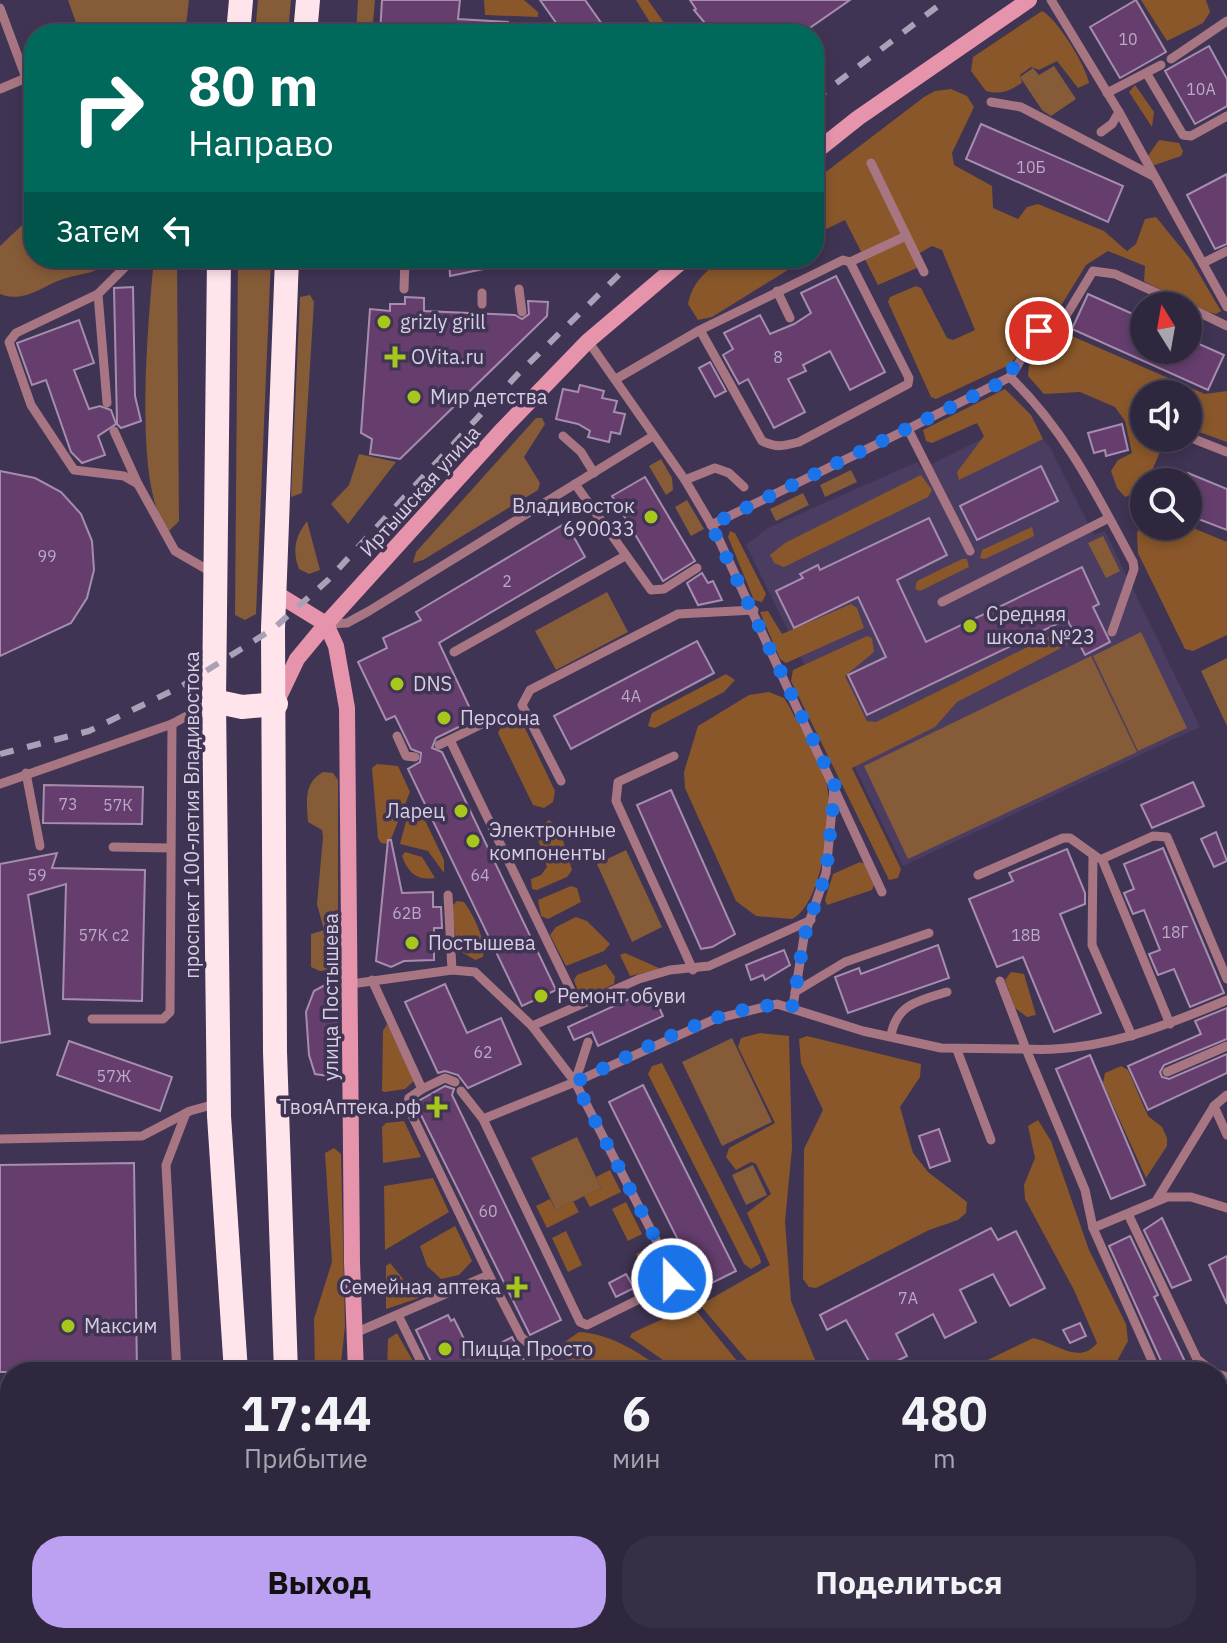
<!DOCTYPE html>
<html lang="ru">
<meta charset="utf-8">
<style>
body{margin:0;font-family:"IBM Plex Sans",sans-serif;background:#372f45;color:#f1f3f6;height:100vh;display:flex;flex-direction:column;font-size:30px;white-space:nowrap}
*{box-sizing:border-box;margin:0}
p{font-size:26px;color:#a7a5b0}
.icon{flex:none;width:44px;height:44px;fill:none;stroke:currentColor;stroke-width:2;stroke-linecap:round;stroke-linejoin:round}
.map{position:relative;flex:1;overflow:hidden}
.details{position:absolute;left:0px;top:1362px;width:1228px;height:282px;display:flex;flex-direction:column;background:#2f273e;border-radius:32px 32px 0 0;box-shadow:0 4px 12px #0003,0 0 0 2px #4a4458}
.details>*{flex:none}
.banner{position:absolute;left:24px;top:24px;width:800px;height:244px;border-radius:32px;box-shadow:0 4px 12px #0003,0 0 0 2px #4a4458;background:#00695c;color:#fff;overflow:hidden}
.needle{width:52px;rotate:349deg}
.tools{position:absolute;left:1130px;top:292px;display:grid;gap:16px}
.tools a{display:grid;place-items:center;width:72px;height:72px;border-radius:50%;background:#2f273e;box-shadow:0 4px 12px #0003,0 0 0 2px #4a4458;font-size:40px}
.pin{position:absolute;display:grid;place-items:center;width:68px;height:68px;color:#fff;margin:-34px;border:4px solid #fff;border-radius:50%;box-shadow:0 2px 8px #0007}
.me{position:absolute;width:88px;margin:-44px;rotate:338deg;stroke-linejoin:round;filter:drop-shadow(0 0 6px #0008)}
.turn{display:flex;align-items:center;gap:28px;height:168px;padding:0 32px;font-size:36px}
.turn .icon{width:104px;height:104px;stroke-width:2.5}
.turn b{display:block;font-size:56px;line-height:68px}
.then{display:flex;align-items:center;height:76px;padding:0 32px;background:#0003;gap:16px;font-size:30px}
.eta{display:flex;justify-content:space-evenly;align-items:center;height:136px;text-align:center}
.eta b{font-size:48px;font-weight:700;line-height:56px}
.cta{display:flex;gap:16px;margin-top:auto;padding:16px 32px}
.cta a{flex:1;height:92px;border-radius:32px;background:#bca0f2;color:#111;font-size:32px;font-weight:700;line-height:92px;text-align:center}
.cta a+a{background:#372f45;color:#f1f3f6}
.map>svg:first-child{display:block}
.built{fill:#4b3c62}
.green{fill:#855b38}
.forest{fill:#89572a}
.building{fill:#653e6e;stroke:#a78dad;stroke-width:2}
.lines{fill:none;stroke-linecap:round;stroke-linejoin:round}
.lane{stroke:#a87583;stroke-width:9}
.secondary{stroke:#e594ac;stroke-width:16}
.highway{stroke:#ffe5eb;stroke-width:24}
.rail{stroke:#a9a1b8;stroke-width:6;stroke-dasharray:14 14;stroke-linecap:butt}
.route{stroke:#1a73e8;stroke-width:14;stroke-dasharray:0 25.2}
.poi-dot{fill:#a8c71c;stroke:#3f3453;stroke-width:3}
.labels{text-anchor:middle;stroke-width:7;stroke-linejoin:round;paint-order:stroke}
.number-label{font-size:16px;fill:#baabc6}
.poi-label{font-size:20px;fill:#d6cfe3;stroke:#3f3453;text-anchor:start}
.street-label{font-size:20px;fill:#d6cfe3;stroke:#3f3453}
</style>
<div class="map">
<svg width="1227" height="1643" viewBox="0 0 1227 1643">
<rect width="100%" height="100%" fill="#3f3453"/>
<path class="built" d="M1026,417L1051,449L1094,535L1105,531L1200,727L903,866L746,545L768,528L917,462L922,469Z"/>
<g class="green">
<path d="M68,0H189L185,34H80Z"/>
<path d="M258,0H291L288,34H255Z"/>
<path d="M358,0H375L372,33L356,34Z"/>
<path d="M1054,66L1076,99L1051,116L1042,110L1020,77L1033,68L1039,75Z"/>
<path d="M34,214V258H111C99,274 83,273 66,278C43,285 25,304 0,294V246Z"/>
<path d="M154,258H177L179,521L169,531C131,491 149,314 154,258Z"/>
<path d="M238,258H271L256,614L245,620L235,615Z"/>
<path d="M310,295L314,302L302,493L291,497L300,297Z"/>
<path d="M536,418H542L545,424L524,457L540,483L538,490L423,560L413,563L416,552Z"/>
<path d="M359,454L396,462L348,524L331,504L349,485Z"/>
<path d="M661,459L672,478L673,490L666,495L649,466Z"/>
<path d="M851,470L857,482L825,497L820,485Z"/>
<path d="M803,493L809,505L776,521L770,509Z"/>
<path d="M687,500L704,529L691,536L675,507Z"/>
<path d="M307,521L320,570L309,574L299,569C292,550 295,537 307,521Z"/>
<path d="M1103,536L1120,571L1106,578L1088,543Z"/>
<path d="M607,592L628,632L556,670L535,631Z"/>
<path d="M1141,632L1187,728L1138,751L1093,656Z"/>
<path d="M1091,656L1137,752L908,859L864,766Z"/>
<path d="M1227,658V726L1201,671Z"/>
<path d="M323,772L333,773L338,780V958L333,970L320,971L311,967V934L324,930L317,904L323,837L322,830L308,822C307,802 303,783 323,772Z"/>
<path d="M626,850L662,927L632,942L597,864Z"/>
<path d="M732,1038L772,1122L722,1146L682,1062Z"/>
<path d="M577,1137L601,1188L556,1210L531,1158Z"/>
<path d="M753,1165L767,1195L746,1205L732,1175Z"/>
</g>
<g class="forest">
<path d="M484,0H524L538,12V17L485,15Z"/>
<path d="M636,0H648L672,34H657Z"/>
<path d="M1141,0H1206L1210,12L1203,23L1167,41Z"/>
<path d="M1042,11C1057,18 1086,66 1089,83L1078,88L1057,61L1039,70L1031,67L1020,75L1022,83C1009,91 1000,95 986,91L971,71L973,57Z"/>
<path d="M1135,85L1154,112L1152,127L1129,92Z"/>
<path d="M951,89L967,96L974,107L952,153L954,165L992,186L993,208L1018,219L1027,207L1038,204L1104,231L1127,251L1136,244L1145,219L1156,217L1191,260L1221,311L1216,314L1209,312L1149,284L1144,281L1145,266L1108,251L1086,265L1059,309L1035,323L1017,357L1007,366L936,399L931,397L888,302L890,297L916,286L921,288L947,338L953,340L975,330L942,250L932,246L916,255L917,268L878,285L845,220L814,235V181L924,97L935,91Z"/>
<path d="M1159,140L1179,143L1183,151L1181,156L1152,166L1148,156Z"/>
<path d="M722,258H788L791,268L712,317L698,320L688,304C693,281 705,273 722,258Z"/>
<path d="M1058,330L1205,394L1227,391V442L1188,428V394H1144V438H1166L1144,489L1125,497L1117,488L1111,471L1118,460L1132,453L1125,421L1115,407L1080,392L1044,394L1028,376L1029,365L1046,334Z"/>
<path d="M1005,389L1031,415L1043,439L959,480L957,472L984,436L977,423L932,443L926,441L923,430Z"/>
<path d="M921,475L932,490L928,497L784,567L774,563L770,555L785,543Z"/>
<path d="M1144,515V526H1188L1227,542V635L1193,651L1185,649L1138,553L1137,533Z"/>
<path d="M1032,527L1034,536L985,559L980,558L982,550Z"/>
<path d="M730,531L735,533L766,594L762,602L754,600L728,537Z"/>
<path d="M962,559H967L969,567L920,591L915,589L917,581Z"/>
<path d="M851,604L857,608L864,628L786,663L780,659L760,612L768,611L782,634Z"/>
<path d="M1060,631L1065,634L1067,645L957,702L935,727L852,768L901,869L898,878L889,880L791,681L793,670L867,636L872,638L874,652L845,676L867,721L876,722Z"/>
<path d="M726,674L735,680L724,692L655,728L648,726L652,713Z"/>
<path d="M769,692L784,698L789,706C802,731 821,759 827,786C833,817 822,905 792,919L756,916L736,901L685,788L684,772L698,726L749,695Z"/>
<path d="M516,719L523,724L555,791L553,802L544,808L533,805L498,733L503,723Z"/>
<path d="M377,764L398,766L410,792L389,844L381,843L378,838L372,768Z"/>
<path d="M415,808L420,810L444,860V873L428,851L400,844L408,814Z"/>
<path d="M549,820L559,827L572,870L567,877L537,890L532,889L531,879L541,875L547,867L535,830Z"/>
<path d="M405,852L422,857L435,878C417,881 408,873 402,856Z"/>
<path d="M860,862L865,864L874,885L872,890L827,905L825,900L833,874Z"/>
<path d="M571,886L577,888L581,902L548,919L541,916L538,900Z"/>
<path d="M457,901L464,902C473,914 487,942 483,957L475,960L457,949L452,906Z"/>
<path d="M576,917L587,921L610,944L604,951L566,966L550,935L556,927Z"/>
<path d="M625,953L659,968L660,969L630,976L620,955Z"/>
<path d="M606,964L615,977L614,984L588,996L579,994L574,980L577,975Z"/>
<path d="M1011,972L1024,974L1036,1015L1027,1017L1015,1008L1005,980Z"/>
<path d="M387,1024L414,1081L405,1089L385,1092L382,1091L383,1031Z"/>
<path d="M760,1033L789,1036L792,1148L785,1221L791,1301L820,1372H757L700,1305L770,1265L747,1213L771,1194L756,1164L751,1162L736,1170L726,1157L729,1148L775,1123L738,1047L741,1038Z"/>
<path d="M807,1036L921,1064L920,1077L900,1107L913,1153L928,1172L967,1202L966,1213L958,1220L929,1230L816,1288L809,1287L803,1279L804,1149L823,1110L801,1063L799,1039Z"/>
<path d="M662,1063L760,1258L761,1263L751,1269L744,1264L648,1074L652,1066Z"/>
<path d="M1121,1066L1128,1070L1148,1116L1162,1127L1167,1138V1146L1146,1178L1103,1083L1105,1073Z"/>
<path d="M1038,1120L1051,1141L1089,1250L1126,1324L1128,1341L1111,1372H963L1033,1338C1055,1342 1079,1366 1097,1343L1074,1290L1025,1199L1024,1185L1035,1158L1028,1126Z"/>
<path d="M404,1121L421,1157L383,1163L382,1127L386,1123Z"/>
<path d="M334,1148L341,1154L345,1326L340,1372H315L314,1319L332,1262L325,1153Z"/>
<path d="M610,1170L621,1192L590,1207L584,1196L601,1188L596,1177Z"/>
<path d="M433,1178L449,1212L385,1250L384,1186Z"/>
<path d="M550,1199L556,1210L573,1201L579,1212L547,1228L536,1206Z"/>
<path d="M626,1202L642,1234L628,1241L612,1209Z"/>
<path d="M455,1226L472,1261L459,1275L441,1279L427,1266L420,1246Z"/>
<path d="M566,1231L582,1265L568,1272L552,1238Z"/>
<path d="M649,1247L665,1277L652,1283L636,1254Z"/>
<path d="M390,1263L419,1298L386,1309V1266Z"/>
<path d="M691,1306L694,1308L746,1372H680L630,1337L632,1333Z"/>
<path d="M579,1332C612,1334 640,1353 666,1372H581L555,1349Z"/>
<path d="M397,1333L419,1372H387L388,1339Z"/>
<path d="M326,1634H400L408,1643H326Z"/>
<path d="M869,1634H917L925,1643H850Z"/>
<path d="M1020,1634H1086L1090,1643H1025Z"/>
</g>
<g class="building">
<path d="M382,0H460L458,19L508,22V34H380Z"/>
<path d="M540,0H585L609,34H564Z"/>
<path d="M690,0H850L801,34H714L694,10L696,9Z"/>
<path d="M1136,0L1166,52L1120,78L1090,27Z"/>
<path d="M1209,46L1227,79V106L1195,124L1165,71Z"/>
<path d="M981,124L1123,186L1108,222L966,159Z"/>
<path d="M1227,174V244L1215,249L1187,195Z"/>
<path d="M449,258H502L503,265L450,276Z"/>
<path d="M836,276L885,372L850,390L830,351L803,365L806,371L788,379L805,412L774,428L748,379L739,384L723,355L733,349L724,333L760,315L770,334L794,324L811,313L801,293Z"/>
<path d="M133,287L135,396L141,421L121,428L117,424L114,288Z"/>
<path d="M1088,294L1144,319V350H1188V339L1224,355L1208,390L1072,329Z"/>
<path d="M405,297L424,298V311L515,315L522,319L529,314L528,301L548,302L547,316L400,459L370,454L372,439L361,433L370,309L390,311V304H405Z"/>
<path d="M79,320L94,363L74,370L89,409L100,406L111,410L116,424L98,436L105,455L82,463L71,452L46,380L32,385L17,343Z"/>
<path d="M710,362L726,391L715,397L699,368Z"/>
<path d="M580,385L604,391L602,398L617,401L614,412L625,414L620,434L611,432L609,442L588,437L590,431L578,424L556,419L563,389L578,392Z"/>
<path d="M1122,424L1128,450L1106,456L1105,450L1094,453L1088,433Z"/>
<path d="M1041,466L1058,501L977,540L960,506Z"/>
<path d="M0,471L35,478L61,492L81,514L92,541L94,570L87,598L71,623L0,656Z"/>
<path d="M1188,473L1227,489V530L1188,515Z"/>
<path d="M645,477L695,561L663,581L612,496Z"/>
<path d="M929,518L947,555L897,580L926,642L1082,567L1099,604L1093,607L1110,642L1085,655L1067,619L867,715L848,675L886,657L858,597L794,628L776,591L803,578L800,574L818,565L820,570Z"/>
<path d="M566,523L585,557L439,643L475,719L436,738L432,748L442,752L556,990L522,1006L408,769L420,762L421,753L411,749L395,716L386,720L358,662L387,648L383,638L421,620L416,612Z"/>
<path d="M702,573L708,583L713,581L722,600L698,605L687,583Z"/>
<path d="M697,641L714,673L571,749L554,716Z"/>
<path d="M1193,782L1204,806L1152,828L1141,805Z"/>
<path d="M44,785L143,787L142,824L43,823Z"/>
<path d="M671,790L735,934L712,947L701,949L637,805Z"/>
<path d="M1216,832L1227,861L1214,867L1201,839Z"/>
<path d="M388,840H391L402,893L433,892V907H441L442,928H434V960L404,961L391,967L376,961Z"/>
<path d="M1163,848L1224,993L1190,1007L1174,969L1158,975L1149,954L1160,950L1144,910L1133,914L1124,893L1134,889L1124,864Z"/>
<path d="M1067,849L1085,893V904L1060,914L1101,1013L1054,1032L1023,957L997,967L969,899L1013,881L1009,873Z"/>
<path d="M57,853L52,868L145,870L142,1001L63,999L66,884L28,895L50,1034L0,1043V864Z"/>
<path d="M938,945L949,978L848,1013L835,977L859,968L861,974Z"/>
<path d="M784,950L790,965L765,980L763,975L751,980L746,965Z"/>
<path d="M336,979V1077L315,1074L309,1055L306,1012L314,991Z"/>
<path d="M445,984L467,1033L501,1018L521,1064L468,1088L458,1075L445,1071L438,1073L405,1002Z"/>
<path d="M651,989L663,1016L598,1046L592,1032L574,1040L568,1027Z"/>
<path d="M1227,1008V1039L1164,1065L1160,1072L1162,1077L1169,1079L1227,1054V1073L1148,1110L1128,1066L1201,1034L1195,1021Z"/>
<path d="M69,1041L172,1077L160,1111L57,1075Z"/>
<path d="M1090,1055L1145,1185L1111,1199L1056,1069Z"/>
<path d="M643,1085L736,1271L702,1288L609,1102Z"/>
<path d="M445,1086L454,1089L452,1095L561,1320L530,1335L415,1103Z"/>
<path d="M939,1129L950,1161L930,1168L919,1136Z"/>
<path d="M134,1163L137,1372H0V1165Z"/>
<path d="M1162,1218L1191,1280L1172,1288L1144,1230Z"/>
<path d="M991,1228L998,1240L1016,1231L1045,1288L1010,1306L993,1274L960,1290L976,1322L945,1338L933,1314L896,1334L907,1356L875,1372L846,1320L827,1330L820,1315Z"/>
<path d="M1130,1236L1158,1295L1154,1297L1190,1372H1166L1109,1246Z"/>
<path d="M1227,1256V1304L1209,1265Z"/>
<path d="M626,1274L634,1288L616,1297L609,1283Z"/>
<path d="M448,1315L451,1321L454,1319L473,1357L512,1337L530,1372H436L416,1330Z"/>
<path d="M1080,1323L1086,1336L1070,1343L1063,1330Z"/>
</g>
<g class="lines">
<g class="lane">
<path d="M1051,0L1119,112L1227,307"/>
<path d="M0,8L26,78L0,89"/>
<path d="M1171,59L1227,21"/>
<path d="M1147,74L1183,135L1191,136L1227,116"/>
<path d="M1107,93L1161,65"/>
<path d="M991,102L1021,107L1153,176"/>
<path d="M1101,132L1112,124L1119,112"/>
<path d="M871,163L924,272"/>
<path d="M850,262L906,236"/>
<path d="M1203,263L1227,251"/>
<path d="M404,289L405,258"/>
<path d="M519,289L522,312"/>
<path d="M777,291L790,318"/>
<path d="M98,294L16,333L9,342L31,405L74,470L124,476L138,484"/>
<path d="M482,304V293"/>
<path d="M1188,307L1227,326"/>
<path d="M588,341L685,480L715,531L882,892"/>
<path d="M1010,377C1065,430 1097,495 1133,562L1134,569L1112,632"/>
<path d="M616,379L700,330L843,260L850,262L909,378L908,384L799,442C784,446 776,448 762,441L700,330"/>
<path d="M107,403L98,294L134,258"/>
<path d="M114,431L138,484L175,551L213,573"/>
<path d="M563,436L581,452L594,473"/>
<path d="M1189,437L1227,452"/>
<path d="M685,480L715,468L729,473L744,487"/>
<path d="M575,484L651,590L664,589L697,568"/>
<path d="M711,525L908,429"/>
<path d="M970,551L908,429L1010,377L1039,331L1067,314L1093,271L1115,274L1186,306"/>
<path d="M942,602L1109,518"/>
<path d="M326,624L347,623L369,611L653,436"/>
<path d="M454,652L625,556"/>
<path d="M397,736L406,756L415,757"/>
<path d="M450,740L578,1005"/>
<path d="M439,745L488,721"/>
<path d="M674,756L618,782L616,801L693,970"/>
<path d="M26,773L40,846"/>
<path d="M561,781L522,705L530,690L678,614L754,610"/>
<path d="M0,784L172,724L211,703"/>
<path d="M113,847L170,848"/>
<path d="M1093,856L1092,945L1132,1036"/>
<path d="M978,875L1063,838H1070L1098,858"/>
<path d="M448,895L452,970"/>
<path d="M372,980L422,1089L445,1078L455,1082"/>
<path d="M1000,981L1026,1049C1097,1053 1163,1027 1227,1000"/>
<path d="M351,984L452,970L475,972L532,1026L639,979L670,970L709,966L811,920"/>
<path d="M795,992L845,962L929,933"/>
<path d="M793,1006L804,937L826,873L834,787"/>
<path d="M92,1019H163L170,1012L172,724"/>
<path d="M1170,1024L1102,859L1153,836L1167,837L1227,979"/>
<path d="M532,1026L575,1082L483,1119L580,1322L587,1325L670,1284L673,1273L575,1082L588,1042"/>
<path d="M891,1036C896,1004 920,1000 947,992"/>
<path d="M957,1050L991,1140"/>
<path d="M1167,1072L1227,1046"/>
<path d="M575,1082L715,1019L777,1004L863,1031L941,1048L1026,1049L1085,1190L1093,1228L1157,1372"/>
<path d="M422,1089L409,1098L407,1105L489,1275"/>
<path d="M461,1091L483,1119"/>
<path d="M1227,1095L1214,1106L1227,1135"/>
<path d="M0,1139L142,1136L190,1111L215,1104"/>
<path d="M1156,1201L1214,1106"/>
<path d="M1129,1216L1197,1359L1214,1372"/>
<path d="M1093,1228L1167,1197H1191L1227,1208"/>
<path d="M398,1315L426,1372"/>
<path d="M355,1333L489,1275L521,1337L561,1372"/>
<path d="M177,1372L166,1165L186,1113"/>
<path d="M1218,1374L1227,1377"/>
<path d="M0,1405H10"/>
<path d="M0,1440L10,1438"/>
<path d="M1218,1444L1227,1440"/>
<path d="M1218,1457L1227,1464"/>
<path d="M0,1531L10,1549"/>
<path d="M1218,1542L1227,1561"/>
<path d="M0,1605L10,1596"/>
<path d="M165,1634V1643"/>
<path d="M688,1634L691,1643"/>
<path d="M1000,1634L1004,1643"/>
<path d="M1170,1634L1174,1643"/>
<path d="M602,1639L612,1634"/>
<path d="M730,1643L749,1634"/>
</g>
<g class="secondary">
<path d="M814,153L858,118L1029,0"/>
<path d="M274,592L326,624"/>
<path d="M326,624L336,646L347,708L352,1262L356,1372"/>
<path d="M277,701L297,659L326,624L503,429L588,341L686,258"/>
<path d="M434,1634L446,1643"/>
</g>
<g class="highway">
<path d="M238,34L241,0"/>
<path d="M305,34L308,0"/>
<path d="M219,258L214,701L219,1116L236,1372"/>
<path d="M214,701L242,707L276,704"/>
<path d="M286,1372L275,1052L273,629L287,258"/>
<path d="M261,1634L262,1643"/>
<path d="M303,1634V1643"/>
</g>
<g class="rail">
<path d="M814,100L946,0"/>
<path d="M0,754L89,731L182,686L273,629L328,580L517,375L636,258"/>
</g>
</g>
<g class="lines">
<path class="route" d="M672,1279L673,1273L575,1082C632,1056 732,997 793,1006L804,937L826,873L835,786L711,525L1004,381L1039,331"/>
</g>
<g class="poi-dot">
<circle cx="384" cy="322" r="8"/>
<path d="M391 345h8v8h8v8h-8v8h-8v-8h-8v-8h8z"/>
<circle cx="414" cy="397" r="8"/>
<circle cx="651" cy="517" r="8"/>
<circle cx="970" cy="626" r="8"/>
<circle cx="397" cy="684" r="8"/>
<circle cx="444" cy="718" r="8"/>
<circle cx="461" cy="811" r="8"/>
<circle cx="473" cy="841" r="8"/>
<circle cx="412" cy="943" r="8"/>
<circle cx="541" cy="996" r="8"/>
<path d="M433 1095h8v8h8v8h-8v8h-8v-8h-8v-8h8z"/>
<path d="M513 1275h8v8h8v8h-8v8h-8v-8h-8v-8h8z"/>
<circle cx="68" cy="1326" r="8"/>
<circle cx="445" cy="1349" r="8"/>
</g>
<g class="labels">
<g class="number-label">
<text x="1128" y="45">10</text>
<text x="1201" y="95">10А</text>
<text x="1031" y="173">10Б</text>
<text x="778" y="363">8</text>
<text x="47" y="562">99</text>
<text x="507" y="587">2</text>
<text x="631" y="702">4А</text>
<text x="68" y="810">73</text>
<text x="118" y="811">57К</text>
<text x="37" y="881">59</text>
<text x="480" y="881">64</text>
<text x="407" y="919">62В</text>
<text x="1175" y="938">18Г</text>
<text x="104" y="941">57К с2</text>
<text x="1026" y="941">18В</text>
<text x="483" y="1058">62</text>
<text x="114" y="1082">57Ж</text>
<text x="488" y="1217">60</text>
<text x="908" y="1304">7А</text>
</g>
<g class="poi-label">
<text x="400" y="329">grizly grill</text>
<text x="411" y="364">OVita.ru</text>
<text x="430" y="404">Мир детства</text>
<text x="635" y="513" text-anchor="end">Владивосток<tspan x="635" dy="23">690033</tspan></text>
<text x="986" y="621">Средняя<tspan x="986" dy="23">школа №23</tspan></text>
<text x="413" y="691">DNS</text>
<text x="460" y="725">Персона</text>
<text x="445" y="818" text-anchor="end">Ларец</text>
<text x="489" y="837">Электронные<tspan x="489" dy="23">компоненты</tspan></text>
<text x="428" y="950">Постышева</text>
<text x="557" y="1003">Ремонт обуви</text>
<text x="421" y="1114" text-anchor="end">ТвояАптека.рф</text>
<text x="501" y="1294" text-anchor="end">Семейная аптека</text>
<text x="84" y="1333">Максим</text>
<text x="461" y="1356">Пицца Просто</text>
</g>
<g class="street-label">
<text transform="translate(420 491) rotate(-48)" y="7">Иртышская улица</text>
<text transform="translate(192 815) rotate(-90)" y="7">проспект 100-летия Владивостока</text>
<text transform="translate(331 997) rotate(-90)" y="7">улица Постышева</text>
</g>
</g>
</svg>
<div class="tools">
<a><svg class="needle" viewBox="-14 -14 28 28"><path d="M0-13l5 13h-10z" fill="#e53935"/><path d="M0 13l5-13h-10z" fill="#a7a5b0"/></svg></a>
<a><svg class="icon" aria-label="sound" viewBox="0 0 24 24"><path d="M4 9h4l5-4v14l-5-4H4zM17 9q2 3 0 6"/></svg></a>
<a><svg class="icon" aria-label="search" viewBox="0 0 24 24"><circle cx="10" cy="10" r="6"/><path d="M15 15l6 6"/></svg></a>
</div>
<div class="pin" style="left:1039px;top:331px;background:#d93025"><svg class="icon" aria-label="arrive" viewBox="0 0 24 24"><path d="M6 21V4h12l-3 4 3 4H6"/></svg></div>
<svg class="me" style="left:672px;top:1279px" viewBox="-20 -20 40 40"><circle r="17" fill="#1a73e8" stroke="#fff" stroke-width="3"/><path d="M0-11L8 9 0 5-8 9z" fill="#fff"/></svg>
<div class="banner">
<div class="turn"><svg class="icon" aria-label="right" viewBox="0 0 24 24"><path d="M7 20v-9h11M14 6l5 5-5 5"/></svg><div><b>80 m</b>Направо</div></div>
<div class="then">Затем<svg class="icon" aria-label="left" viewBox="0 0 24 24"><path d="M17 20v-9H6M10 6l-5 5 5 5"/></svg></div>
</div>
<section class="details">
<div class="eta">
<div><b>17:44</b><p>Прибытие</p></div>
<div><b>6</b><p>мин</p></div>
<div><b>480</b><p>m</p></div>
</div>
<div class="cta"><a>Выход</a><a>Поделиться</a></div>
</section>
</div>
